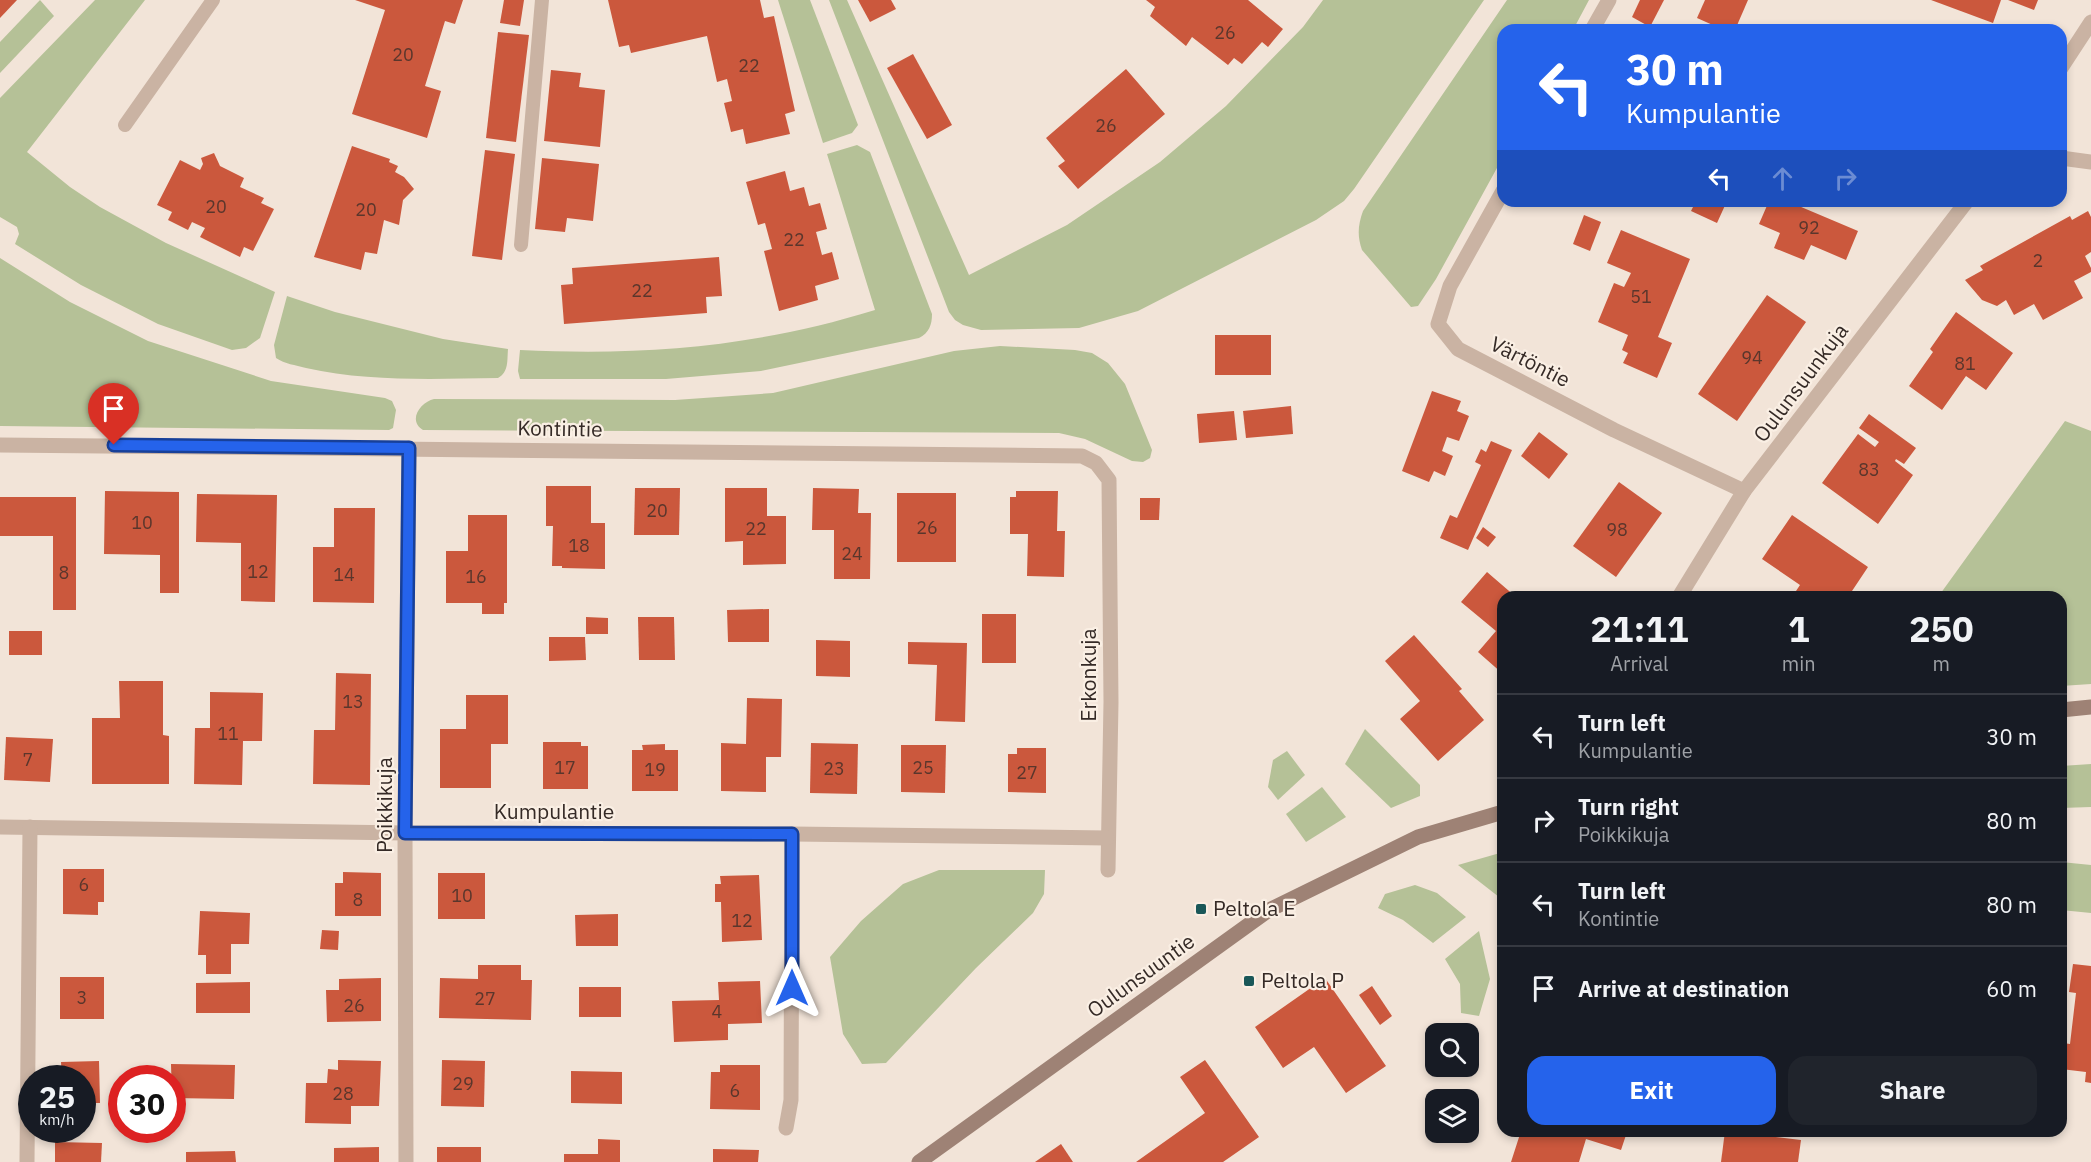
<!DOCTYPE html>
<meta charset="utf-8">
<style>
body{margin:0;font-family:"IBM Plex Sans",sans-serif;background:#20242c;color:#f1f3f6;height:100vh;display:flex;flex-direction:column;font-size:22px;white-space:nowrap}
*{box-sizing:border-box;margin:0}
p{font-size:20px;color:#9ea1a6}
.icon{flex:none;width:33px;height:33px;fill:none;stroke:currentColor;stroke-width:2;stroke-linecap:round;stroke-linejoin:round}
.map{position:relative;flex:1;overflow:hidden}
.side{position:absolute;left:1497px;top:591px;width:570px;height:546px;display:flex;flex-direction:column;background:#171b24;border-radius:18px;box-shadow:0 3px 9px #0003}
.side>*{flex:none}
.top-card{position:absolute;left:1497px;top:24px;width:570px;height:183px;border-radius:18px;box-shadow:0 3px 9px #0003;background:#2563eb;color:#fff;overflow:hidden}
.tools{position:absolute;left:1425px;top:1023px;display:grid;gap:12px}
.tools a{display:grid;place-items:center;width:54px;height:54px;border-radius:12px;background:#171b24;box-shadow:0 3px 9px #0003;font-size:30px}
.speed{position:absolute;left:18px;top:1065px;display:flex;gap:12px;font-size:30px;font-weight:700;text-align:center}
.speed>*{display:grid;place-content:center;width:78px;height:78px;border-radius:50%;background:#171b24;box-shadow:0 3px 9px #0003;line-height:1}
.speed small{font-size:15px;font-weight:400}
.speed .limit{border:9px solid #d22;background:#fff;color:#111}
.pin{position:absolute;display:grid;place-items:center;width:51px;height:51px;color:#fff;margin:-62px -26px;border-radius:50% 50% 50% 0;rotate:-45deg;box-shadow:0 0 6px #0007}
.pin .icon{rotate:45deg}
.me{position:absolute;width:66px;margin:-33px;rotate:0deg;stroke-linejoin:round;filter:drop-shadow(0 0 4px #0008)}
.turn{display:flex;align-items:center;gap:21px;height:126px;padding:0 30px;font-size:27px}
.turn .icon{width:78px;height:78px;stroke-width:2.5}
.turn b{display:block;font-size:42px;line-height:51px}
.lanes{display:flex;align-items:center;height:57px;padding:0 30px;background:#0003;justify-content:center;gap:30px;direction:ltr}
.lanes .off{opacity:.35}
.eta{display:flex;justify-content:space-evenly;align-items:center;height:102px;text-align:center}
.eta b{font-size:36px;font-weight:700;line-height:42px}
.cta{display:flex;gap:12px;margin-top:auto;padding:12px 30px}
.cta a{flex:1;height:69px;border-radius:18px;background:#2563eb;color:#fff;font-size:24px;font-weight:700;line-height:69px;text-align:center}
.cta a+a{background:#20242c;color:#f1f3f6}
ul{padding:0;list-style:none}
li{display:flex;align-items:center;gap:18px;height:84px;padding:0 30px;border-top:2px solid #363941}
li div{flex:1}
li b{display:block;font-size:22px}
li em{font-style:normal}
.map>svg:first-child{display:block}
.green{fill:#b5c197}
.building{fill:#cb583d}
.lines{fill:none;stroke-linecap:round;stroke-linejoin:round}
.lane{stroke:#cab3a3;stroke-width:14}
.street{stroke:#cab3a3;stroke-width:15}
.secondary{stroke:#9e8275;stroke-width:15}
.route-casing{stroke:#184099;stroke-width:15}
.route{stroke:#2563eb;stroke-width:10}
.poi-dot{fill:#1a5758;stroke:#faefe4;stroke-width:2}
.labels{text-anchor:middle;stroke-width:4.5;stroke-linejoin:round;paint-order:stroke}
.number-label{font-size:18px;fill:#5a362c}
.street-label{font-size:21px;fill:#352a26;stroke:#faefe4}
.poi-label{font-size:21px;fill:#352a26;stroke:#faefe4;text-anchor:start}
</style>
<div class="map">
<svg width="2091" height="1162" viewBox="0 0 2091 1162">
<rect width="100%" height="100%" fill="#f2e4d8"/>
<g class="green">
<path d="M40,0L54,16L0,73V42Z"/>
<path d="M95,0H145L27,152L70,187L100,207L166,243L275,292L260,338L246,348L232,350L158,324L81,285L15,244L19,234L17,227L0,217V98Z"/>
<path d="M778,0H810L858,125L852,133L823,143Z"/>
<path d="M829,0H847L969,275L1067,225L1160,162L1226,106L1303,27L1323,0H1484L1354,189L1344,201L1316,220L1138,311L1079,328L981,330L963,325L955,320L949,312Z"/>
<path d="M1507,0H1589L1573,30H1503V157L1436,279L1418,306L1411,307L1362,250C1357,236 1358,225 1363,211Z"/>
<path d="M857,145L870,152L932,314C932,325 929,333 919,338L761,371L666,379H520L518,371L520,350C645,356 755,347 875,310L827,154Z"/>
<path d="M0,258L70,302L148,341L271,381L385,398L392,401L396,410L393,428L389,430L0,426Z"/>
<path d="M287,296L335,312L443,339L508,349C507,360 509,372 498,378C435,379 368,382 306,368C295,365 285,364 276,358L274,345Z"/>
<path d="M1000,346L1075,350L1092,353L1108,363L1125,384L1152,450L1150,458L1143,462L1132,461L1085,439L1059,433L423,430C407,420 421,402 434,399L675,400L773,393L954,351Z"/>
<path d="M2065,421L2091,431V684L2061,686V597H1938Z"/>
<path d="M1365,729L1420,785V796L1391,808L1345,764Z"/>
<path d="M1287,751L1305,775L1278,800L1268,787L1273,760Z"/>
<path d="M2091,764V807L2061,808V766Z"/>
<path d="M1322,787L1346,817L1306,842L1286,814Z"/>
<path d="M1500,853H1503V898L1499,897L1458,865Z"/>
<path d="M2061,862L2091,865V913L2061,910Z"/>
<path d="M939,870H1045L1044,894L1033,913L976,968L886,1063L862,1064L843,1034L830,957L861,921L903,884Z"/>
<path d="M1415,885L1437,893L1466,917L1433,943L1403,920L1378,908L1385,894Z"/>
<path d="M1479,931L1490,979L1479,1016L1461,1013L1460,984L1445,959Z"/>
</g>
<g class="building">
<path d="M0,0H17L0,18Z"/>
<path d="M355,0H463L455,24L445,21L425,86L441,91L427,138L352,114L385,10Z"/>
<path d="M504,0H524L520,26L500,23Z"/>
<path d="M608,0H760L764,18L774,16L795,111L785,114L790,134L746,144L743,129L731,132L724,103L732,101L727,79L717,82L707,36L631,53L629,45L619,47Z"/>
<path d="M858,0H891L896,9L870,22Z"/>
<path d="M1146,0H1248L1283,29L1268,47L1262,42L1242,64L1234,58L1228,65L1192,37L1186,46L1150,16L1155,7Z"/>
<path d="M1640,0H1664L1650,27L1632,17Z"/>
<path d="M1705,0H1748L1735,30H1724L1697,18Z"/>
<path d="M1931,0H2001L1993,23Z"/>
<path d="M2008,0H2038L2034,10Z"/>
<path d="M498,32L529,35L516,142L486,138Z"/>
<path d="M913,54L952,125L927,139L887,68Z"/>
<path d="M1126,69L1165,114L1078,189L1058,166L1065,161L1046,138Z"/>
<path d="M551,70L581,73L579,87L605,90L600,147L544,141Z"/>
<path d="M352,146L390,159L389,162L398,166L395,172L404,177L414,189L403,200L399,225L384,220L377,254L365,252L361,270L314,257Z"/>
<path d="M485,150L515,154L502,260L472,256Z"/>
<path d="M214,153L220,166L244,178L240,187L264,198L261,203L274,209L253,251L244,247L240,257L200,237L205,228L192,222L188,230L168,220L172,212L157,205L180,160L200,170L203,164L201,158Z"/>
<path d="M542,158L599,164L593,221L567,218L565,232L535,229Z"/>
<path d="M785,171L790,191L804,187L809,206L820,203L827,229L816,232L822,255L832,252L839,279L815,286L818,300L779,311L764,251L772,249L765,223L758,225L746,182Z"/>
<path d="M1696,201H1727L1717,223L1691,211Z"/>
<path d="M1769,201H1787L1858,231L1846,260L1811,245L1804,260L1774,248L1780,233L1759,224Z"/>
<path d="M2088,211L2091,217V252L2085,256L2091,268V272L2074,281L2083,298L2043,320L2034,304L2014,315L2006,300L1997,306L1982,300L1965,280L1983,270L1980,266L2070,216L2072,220Z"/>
<path d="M1584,215L1601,222L1590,251L1573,244Z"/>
<path d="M1621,230L1690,259L1658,337L1672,343L1657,378L1623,363L1628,353L1622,350L1628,335L1598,322L1614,283L1624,287L1631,273L1607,263Z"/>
<path d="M719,257L722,296L706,297L707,313L564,324L561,285L573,284L572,268Z"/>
<path d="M1767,295L1806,322L1737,421L1698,394Z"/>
<path d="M1956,312L2013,353L1986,390L1966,376L1942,410L1909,386L1933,352L1930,349Z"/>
<rect x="1215" y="335" width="56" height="40"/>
<path d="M1432,391L1461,401L1457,411L1469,416L1459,441L1447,437L1442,451L1453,456L1445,476L1434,471L1429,482L1402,471Z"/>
<path d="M1291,406L1293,434L1246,438L1243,411Z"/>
<path d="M1234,411L1237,440L1199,443L1197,414Z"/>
<path d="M1869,414L1916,448L1904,464L1896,459L1895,461L1913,475L1878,524L1822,483L1858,434L1875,447L1879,442L1859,428Z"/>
<path d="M1539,432L1568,454L1549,479L1521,456Z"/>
<path d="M1491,441L1512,450L1468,550L1440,538L1450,515L1457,518L1481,465L1475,462L1481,449L1486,452Z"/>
<path d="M1619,482L1662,513L1616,577L1573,546Z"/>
<path d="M546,486H591V523H605V569L562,568V566H552L553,526H546Z"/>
<path d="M635,488H680L679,535H634Z"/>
<path d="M725,488H767V516H786V564L743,565V541L725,542Z"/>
<path d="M813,488L859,489L858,513H871L870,579H834V530H812Z"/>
<path d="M105,491L179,492V593H160V555L104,554Z"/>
<path d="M1016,491H1058L1057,531H1065L1064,577L1027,576L1028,534H1010V497H1016Z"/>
<rect x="897" y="493" width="59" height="69"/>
<path d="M197,494L277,495L275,602L241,601V543L196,542Z"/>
<path d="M0,497H76V610H53V536H0Z"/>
<path d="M1140,498H1160L1159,520H1140Z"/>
<path d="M334,508H375L374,603L313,602V547H334Z"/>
<path d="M468,515H507V603H504V614H482V603H446V551H468Z"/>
<path d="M1792,515L1868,567L1848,597H1792L1800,585L1762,559Z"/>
<path d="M1483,527L1496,537L1488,547L1476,538Z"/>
<path d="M1487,572L1516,597H1503V674L1478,652L1496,631L1461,602Z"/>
<path d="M769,609V642H728L727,610Z"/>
<rect x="982" y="614" width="34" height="49"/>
<path d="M586,617L608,618V634H586Z"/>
<path d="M638,617H674L675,660H639Z"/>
<rect x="9" y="631" width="33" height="24"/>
<path d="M1414,635L1462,689L1459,691L1484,720L1438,761L1400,719L1420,701L1385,661Z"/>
<path d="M549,637H585L586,660L549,661Z"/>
<path d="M816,640L850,641V677L816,676Z"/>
<path d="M908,642L967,643L965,722L935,721L937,665L908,664Z"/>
<path d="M336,673L371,674L370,785L313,784L314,730H335Z"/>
<path d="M119,681H163V735L169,736V784H92V718H120Z"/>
<path d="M210,692L263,693L262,741H243L242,785L194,784L195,728H210Z"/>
<path d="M466,695H508V744H491V788H440V729H466Z"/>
<path d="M747,698L782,699L781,757H766V792L721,791V743L746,744Z"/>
<path d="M6,737L53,739L50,782L4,780Z"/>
<path d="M543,742H581V746H588V789H543Z"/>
<path d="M811,743L858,744L857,794L810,793Z"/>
<path d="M665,744V750H678V791H632V750H643L642,745Z"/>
<path d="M901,745H946L945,793L901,792Z"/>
<path d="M1017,748H1046V793L1008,792V754H1017Z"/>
<path d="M63,869H104V902H98V915L63,914Z"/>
<path d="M343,872L381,873V916H335V883H343Z"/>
<rect x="438" y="873" width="47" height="46"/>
<path d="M759,875L762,940L722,942L721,902H715V884H721L720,876Z"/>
<path d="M200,911L250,913L249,944H231V974H206V955H198Z"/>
<path d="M618,914V946H576L575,915Z"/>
<path d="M322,930L339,931L338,950L320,949Z"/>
<path d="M2073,964L2091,966V1083L2085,1082L2086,1072L2061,1069L2063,1043L2070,1044L2076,993L2069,992Z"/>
<path d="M478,965H521V980H532L531,1020L439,1018L440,978L478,979Z"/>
<rect x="60" y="977" width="44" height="42"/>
<path d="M381,978V1021L327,1022L326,990H339V979Z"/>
<path d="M1325,978L1386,1066L1346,1093L1314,1047L1283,1068L1255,1027Z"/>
<path d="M760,981L762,1023L728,1024V1040L674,1042L672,1001L719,1000L718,982Z"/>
<path d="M250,982V1013H196V983Z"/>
<path d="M1372,986L1392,1016L1380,1025L1359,995Z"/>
<rect x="579" y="987" width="42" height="30"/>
<path d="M338,1060L381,1061L379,1106H351V1124L305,1123L306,1083H327L328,1069L338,1070Z"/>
<path d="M442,1060L485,1061L484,1107L441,1106Z"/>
<path d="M1205,1060L1259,1137L1223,1162H1136L1205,1113L1180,1077Z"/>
<path d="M99,1061L100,1103H82V1078H62L61,1062Z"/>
<path d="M171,1064L235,1065L234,1099L172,1098Z"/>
<path d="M720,1065H760V1110L710,1109L711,1072H720Z"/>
<path d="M571,1071L622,1072V1104L571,1103Z"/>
<path d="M1521,1131H1623L1627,1132L1621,1150L1586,1139L1579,1162H1511Z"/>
<path d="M1725,1131L1801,1140L1798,1162H1721Z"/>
<path d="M598,1139L620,1140V1162H564V1154H598Z"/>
<path d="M55,1142L102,1143L101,1162H55Z"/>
<path d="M1061,1144L1073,1162H1035Z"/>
<path d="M379,1147V1162H334V1148Z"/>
<rect x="437" y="1147" width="44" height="15"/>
<path d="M713,1149L759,1150L758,1162H713Z"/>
<path d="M235,1151L236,1162H186V1152Z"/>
</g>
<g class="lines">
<g class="lane">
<path d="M125,125L213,0"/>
<path d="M521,245L542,0"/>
</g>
<g class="street">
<path d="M1592,30L1609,0"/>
<path d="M2061,68L2091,22"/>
<path d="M2061,158L2091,162"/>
<path d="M1503,191L1450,286L1438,324L1458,349L1614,430L1744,491"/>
<path d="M0,445L1082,456L1096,463L1109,480L1111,702L1108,870"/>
<path d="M1679,597L1744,491L1967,201"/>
<path d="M0,827L405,833L792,834L1107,838"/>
<path d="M786,1128L791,1100L792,834"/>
<path d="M27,1162L30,827"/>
<path d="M406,1162L405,833L409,448"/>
</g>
<g class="secondary">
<path d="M2061,710L2091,707"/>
<path d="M919,1162L1269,910L1418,837L1503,812"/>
</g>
</g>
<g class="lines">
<g class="route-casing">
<path id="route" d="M114,445L409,448L405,833L792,834V988"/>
</g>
<use href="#route" class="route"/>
</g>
<g class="poi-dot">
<rect x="1195" y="903" width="12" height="12" rx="3"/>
<rect x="1243" y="975" width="12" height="12" rx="3"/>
</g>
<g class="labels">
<g class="number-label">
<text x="1225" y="39">26</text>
<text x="403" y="61">20</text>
<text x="749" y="72">22</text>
<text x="1106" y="132">26</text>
<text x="216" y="213">20</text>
<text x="366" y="216">20</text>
<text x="1809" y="234">92</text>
<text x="794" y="246">22</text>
<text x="2038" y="267">2</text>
<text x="642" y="297">22</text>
<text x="1641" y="303">51</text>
<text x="1752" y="364">94</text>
<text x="1965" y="370">81</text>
<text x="1869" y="476">83</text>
<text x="657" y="517">20</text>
<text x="142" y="529">10</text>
<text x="927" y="534">26</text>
<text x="756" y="535">22</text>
<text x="1617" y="536">98</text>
<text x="579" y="552">18</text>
<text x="852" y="560">24</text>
<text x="258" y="578">12</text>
<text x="64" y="579">8</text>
<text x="344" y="581">14</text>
<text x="476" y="583">16</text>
<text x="353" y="708">13</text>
<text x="228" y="740">11</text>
<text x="28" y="766">7</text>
<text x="565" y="774">17</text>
<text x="923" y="774">25</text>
<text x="834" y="775">23</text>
<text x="655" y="776">19</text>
<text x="1027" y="779">27</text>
<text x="84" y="891">6</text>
<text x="462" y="902">10</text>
<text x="358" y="906">8</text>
<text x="742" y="927">12</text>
<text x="82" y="1004">3</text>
<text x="485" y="1005">27</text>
<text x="354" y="1012">26</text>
<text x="717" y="1018">4</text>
<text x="463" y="1090">29</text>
<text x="735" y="1097">6</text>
<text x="343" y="1100">28</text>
</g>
<g class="street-label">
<text transform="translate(1530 362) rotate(27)" y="7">Värtöntie</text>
<text transform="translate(1801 383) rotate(-53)" y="7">Oulunsuunkuja</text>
<text transform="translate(560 429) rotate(1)" y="7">Kontintie</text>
<text transform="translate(1089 675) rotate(-90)" y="7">Erkonkuja</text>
<text transform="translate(385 805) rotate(-90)" y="7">Poikkikuja</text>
<text x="554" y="819">Kumpulantie</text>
<text transform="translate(1141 976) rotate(-36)" y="7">Oulunsuuntie</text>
</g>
<g class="poi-label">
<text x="1213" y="916">Peltola E</text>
<text x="1261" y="988">Peltola P</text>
</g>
</g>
</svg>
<div class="tools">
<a><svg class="icon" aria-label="search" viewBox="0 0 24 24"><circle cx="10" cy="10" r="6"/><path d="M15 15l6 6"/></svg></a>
<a><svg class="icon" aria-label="layers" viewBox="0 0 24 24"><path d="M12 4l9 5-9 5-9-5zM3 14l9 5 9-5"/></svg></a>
</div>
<div class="speed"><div>25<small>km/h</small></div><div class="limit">30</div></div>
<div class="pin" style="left:114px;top:445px;background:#d93025"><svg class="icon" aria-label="arrive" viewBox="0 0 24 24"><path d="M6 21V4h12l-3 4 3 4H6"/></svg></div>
<svg class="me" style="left:792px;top:988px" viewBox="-20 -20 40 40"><path d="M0-17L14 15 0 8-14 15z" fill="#2563eb" stroke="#fff" stroke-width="4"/></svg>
<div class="top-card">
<div class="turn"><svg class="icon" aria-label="left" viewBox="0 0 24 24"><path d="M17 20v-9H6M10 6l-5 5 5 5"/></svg><div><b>30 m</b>Kumpulantie</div></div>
<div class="lanes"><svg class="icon" aria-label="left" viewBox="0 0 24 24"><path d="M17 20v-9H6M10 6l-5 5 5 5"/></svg><svg class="icon off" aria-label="ahead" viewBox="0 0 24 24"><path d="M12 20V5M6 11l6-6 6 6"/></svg><svg class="icon off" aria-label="right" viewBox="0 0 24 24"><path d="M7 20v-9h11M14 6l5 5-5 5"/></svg></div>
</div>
<section class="side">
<div class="eta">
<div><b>21:11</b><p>Arrival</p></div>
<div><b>1</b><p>min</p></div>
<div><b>250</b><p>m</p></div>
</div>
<ul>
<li><svg class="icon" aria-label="left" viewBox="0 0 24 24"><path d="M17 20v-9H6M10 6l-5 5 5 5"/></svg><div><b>Turn left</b><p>Kumpulantie</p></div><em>30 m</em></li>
<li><svg class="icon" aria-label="right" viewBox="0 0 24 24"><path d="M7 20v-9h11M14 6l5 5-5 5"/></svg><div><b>Turn right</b><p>Poikkikuja</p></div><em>80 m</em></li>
<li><svg class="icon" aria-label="left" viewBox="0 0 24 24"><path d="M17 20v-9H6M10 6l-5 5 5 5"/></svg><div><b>Turn left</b><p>Kontintie</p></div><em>80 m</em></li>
<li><svg class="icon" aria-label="arrive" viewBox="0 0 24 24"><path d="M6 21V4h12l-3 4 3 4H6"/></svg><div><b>Arrive at destination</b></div><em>60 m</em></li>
</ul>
<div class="cta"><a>Exit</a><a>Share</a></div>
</section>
</div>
